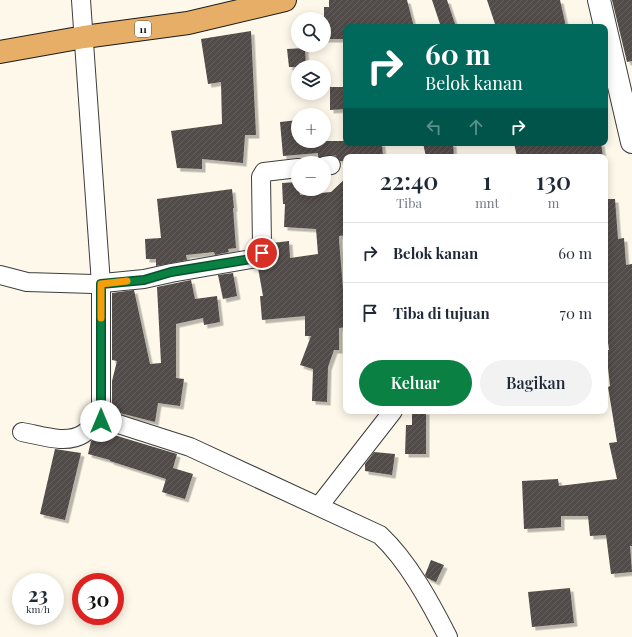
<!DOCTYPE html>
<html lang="id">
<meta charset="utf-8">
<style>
body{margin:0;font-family:"Playfair Display",serif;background:#f2f2f3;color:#1f2937;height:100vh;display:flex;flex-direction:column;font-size:15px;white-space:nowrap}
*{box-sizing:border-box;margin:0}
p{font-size:13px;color:#747a83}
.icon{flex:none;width:22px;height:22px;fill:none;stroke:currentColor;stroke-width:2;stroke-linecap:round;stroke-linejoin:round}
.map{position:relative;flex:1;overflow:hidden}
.details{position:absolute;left:343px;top:154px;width:265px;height:260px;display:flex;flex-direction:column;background:#fff;border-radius:8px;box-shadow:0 2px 10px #0003}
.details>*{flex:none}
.hud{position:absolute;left:343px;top:24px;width:265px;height:122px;border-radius:8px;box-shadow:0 2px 10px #0003;background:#00695c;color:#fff;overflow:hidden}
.buttons{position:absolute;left:291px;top:12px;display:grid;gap:8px}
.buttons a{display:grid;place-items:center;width:40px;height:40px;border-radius:50%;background:#fff;box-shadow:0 2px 10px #0003;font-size:20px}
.speed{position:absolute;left:12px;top:573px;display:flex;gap:8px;font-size:20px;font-weight:700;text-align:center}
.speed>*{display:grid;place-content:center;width:52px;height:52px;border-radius:50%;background:#fff;box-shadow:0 2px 10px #0003;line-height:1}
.speed small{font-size:10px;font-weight:400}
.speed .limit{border:6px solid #d22;background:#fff;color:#111}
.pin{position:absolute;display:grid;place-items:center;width:34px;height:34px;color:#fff;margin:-17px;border:2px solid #fff;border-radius:50%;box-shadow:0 1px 4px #0007}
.me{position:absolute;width:44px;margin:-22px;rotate:0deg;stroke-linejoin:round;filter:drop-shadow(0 0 3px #0008)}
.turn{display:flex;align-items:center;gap:14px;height:84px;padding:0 16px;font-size:18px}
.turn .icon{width:52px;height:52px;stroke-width:2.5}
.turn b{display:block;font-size:28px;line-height:34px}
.lanes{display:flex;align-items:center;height:38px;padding:0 16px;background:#0003;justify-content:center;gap:20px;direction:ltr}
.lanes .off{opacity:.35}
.eta{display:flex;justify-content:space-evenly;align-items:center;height:68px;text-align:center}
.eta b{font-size:24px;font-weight:600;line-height:28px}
.action{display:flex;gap:8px;margin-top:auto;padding:8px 16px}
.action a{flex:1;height:46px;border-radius:24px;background:#0b8043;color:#fff;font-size:16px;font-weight:600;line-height:46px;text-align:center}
.action a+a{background:#f2f2f3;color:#1f2937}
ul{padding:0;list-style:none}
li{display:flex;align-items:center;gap:12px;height:60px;padding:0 16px;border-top:1px solid #e0e1e3}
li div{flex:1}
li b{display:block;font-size:15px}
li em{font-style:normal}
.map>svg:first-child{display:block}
.building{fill:url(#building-hatch);filter:url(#shadow)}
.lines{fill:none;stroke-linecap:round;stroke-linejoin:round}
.minor-casing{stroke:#3d3d3d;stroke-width:20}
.tertiary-casing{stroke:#3d3d3d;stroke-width:24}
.trunk-casing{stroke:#1b1b1b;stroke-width:24}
.minor{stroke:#fff;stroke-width:18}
.tertiary{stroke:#fff;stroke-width:22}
.trunk{stroke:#e6ae66;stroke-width:22}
.route-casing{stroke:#07532c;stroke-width:10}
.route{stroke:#0b8043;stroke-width:7}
.slow{stroke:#f59e0b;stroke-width:7}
.labels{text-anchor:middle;stroke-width:4;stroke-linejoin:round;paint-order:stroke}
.shield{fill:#fff;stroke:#545454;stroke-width:1}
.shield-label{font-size:10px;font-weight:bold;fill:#0a0a0a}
</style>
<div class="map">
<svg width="632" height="637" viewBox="0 0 632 637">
<defs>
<pattern id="building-hatch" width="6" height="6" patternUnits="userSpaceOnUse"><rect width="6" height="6" fill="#514b48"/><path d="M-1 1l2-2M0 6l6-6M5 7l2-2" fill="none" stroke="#65605e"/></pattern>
<filter id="shadow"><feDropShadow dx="3.5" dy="3.5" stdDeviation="0" flood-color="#0004"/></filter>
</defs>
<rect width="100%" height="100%" fill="#fdf8e9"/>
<g class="building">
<path d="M329,0H407L414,27H346V39H324V7H329Z"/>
<path d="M432,0H447L456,27H441Z"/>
<path d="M487,0H560L566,27H496Z"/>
<path d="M612,0H632V61L627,62Z"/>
<path d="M251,31L256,135H245L243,163L202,159V169L177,168L171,131L222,124L221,82L208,84L201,39Z"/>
<path d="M305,48L306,67H289L287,49Z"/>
<path d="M330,87H346V109L330,110Z"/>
<path d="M298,120V141H346V143H382L383,157H346V161H340L335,155L318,158V153L283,156L280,122Z"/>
<path d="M423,143H453L454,157H426Z"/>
<path d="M514,143H601L603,157H517Z"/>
<path d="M346,178V235L339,236V240L343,289H346V327L339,328V350H334L328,367L327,402L312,401L313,369L300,365L311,336H305V316L262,320L260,296H263L258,268L270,266L272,243L289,241L290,258L318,254L316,229L284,227L285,204H283L282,183L298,182L300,195L331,192Z"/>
<path d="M232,189L234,208H233L236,248L228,249L229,252L215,255L214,252L186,255L187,260L156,266V259H146L145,239L161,238L157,199Z"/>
<path d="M605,199H615L618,239L624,238L626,265L632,264V546H630L632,572L611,574L606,535L590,536L588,516H561V527L524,529L522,481L558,479L559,486L617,479L609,443L617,442L608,387L610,386L606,350H609L605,320Z"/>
<path d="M233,273L237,296L223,299L218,275Z"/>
<path d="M191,280L195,299L217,296L220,322L204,325L203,318L176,324V378L184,379L180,406L158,403L155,422L112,411V381L117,361L112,360V293L134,290L150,364L161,363L157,287Z"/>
<path d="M412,411H426V454H405L406,425H412Z"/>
<path d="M104,432L177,454L173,468L193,474L185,499L162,492L166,479L110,461V460L88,454L91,441Z"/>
<path d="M55,449L81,453L65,520L40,514Z"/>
<path d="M374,452L395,454L392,475L365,471V464Z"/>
<path d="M431,560L444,565L436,582L427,578L425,575Z"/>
<path d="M570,588L574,623L532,627L528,592Z"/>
</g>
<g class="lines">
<g class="minor-casing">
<g id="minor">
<path d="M81,0L101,284V421"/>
<path d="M324,166L331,165"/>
<path d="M0,275L27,282L93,284L144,279L171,273L257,258L262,253V246L261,177L264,172L298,168"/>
<path d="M22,432C40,435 66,445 83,434C89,430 94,425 101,421L112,422L190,447L380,535C408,561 430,602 448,637"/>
<path d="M319,506L393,411"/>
</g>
</g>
<g class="tertiary-casing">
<path id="tertiary" d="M599,0L632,142"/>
</g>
<g class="trunk-casing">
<path id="trunk" d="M0,52L84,37L188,23L285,0"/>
</g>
<use href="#minor" class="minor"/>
<use href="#tertiary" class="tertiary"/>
<use href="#trunk" class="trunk"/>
</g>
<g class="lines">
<g class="route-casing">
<path id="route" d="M101,421V284L144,280L171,272L257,258L262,253"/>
</g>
<use href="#route" class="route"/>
<path class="slow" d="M101,318V284L127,281"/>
</g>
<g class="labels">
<rect class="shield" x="135" y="21" width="16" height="16" rx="3"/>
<g class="shield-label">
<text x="143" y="33">11</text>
</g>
</g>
</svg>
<div class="buttons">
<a><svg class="icon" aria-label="search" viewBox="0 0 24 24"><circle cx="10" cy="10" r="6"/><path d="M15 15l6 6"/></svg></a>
<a><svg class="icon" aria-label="layers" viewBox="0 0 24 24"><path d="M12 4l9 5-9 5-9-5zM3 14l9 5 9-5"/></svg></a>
<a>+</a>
<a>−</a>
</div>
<div class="speed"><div>23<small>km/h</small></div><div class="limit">30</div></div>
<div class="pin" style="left:262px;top:253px;background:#d93025"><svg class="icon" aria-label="arrive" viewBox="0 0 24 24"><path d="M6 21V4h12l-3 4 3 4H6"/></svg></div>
<svg class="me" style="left:101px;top:421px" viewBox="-20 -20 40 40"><circle r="19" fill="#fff"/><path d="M0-13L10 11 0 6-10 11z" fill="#0b8043"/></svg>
<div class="hud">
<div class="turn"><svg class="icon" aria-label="right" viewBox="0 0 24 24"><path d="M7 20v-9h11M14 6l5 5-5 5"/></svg><div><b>60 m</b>Belok kanan</div></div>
<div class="lanes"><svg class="icon off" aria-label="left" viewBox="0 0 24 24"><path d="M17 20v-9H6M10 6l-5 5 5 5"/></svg><svg class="icon off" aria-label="ahead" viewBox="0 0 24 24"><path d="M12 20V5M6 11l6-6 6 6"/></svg><svg class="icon" aria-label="right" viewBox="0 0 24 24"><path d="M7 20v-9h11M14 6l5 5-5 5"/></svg></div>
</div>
<section class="details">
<div class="eta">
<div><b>22:40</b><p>Tiba</p></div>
<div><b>1</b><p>mnt</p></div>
<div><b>130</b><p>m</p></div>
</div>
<ul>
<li><svg class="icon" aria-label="right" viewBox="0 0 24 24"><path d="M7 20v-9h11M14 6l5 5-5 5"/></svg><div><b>Belok kanan</b></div><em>60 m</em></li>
<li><svg class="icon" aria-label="arrive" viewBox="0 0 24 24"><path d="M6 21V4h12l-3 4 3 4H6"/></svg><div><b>Tiba di tujuan</b></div><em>70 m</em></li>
</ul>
<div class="action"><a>Keluar</a><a>Bagikan</a></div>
</section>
</div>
